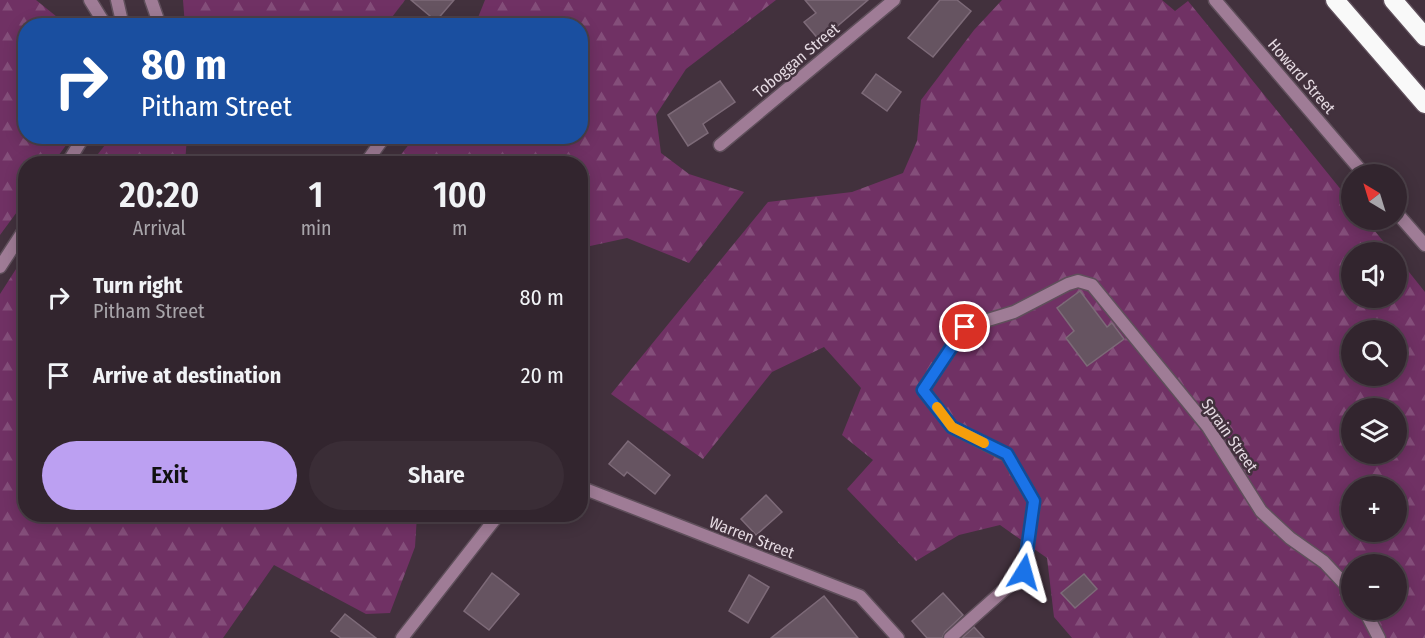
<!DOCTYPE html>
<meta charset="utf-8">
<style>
body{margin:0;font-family:"Fira Sans Condensed",sans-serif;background:#3a2d36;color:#f1f3f6;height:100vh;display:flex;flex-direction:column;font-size:22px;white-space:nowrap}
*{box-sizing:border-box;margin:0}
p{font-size:20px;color:#a8a5aa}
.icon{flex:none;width:33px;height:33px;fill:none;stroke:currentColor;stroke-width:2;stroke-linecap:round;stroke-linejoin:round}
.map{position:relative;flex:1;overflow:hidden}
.drawer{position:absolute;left:18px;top:156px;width:570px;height:366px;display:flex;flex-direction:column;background:#32252e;border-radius:24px;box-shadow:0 3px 15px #0003,0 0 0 2px #4d424a}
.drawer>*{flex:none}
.hud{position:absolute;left:18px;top:18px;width:570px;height:126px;border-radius:24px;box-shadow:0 3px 15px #0003,0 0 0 2px #4d424a;background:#1a4fa0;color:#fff;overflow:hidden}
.needle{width:39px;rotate:322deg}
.buttons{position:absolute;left:1341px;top:164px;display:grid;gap:12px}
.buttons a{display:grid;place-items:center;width:66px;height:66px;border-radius:50%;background:#32252e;box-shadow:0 3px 15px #0003,0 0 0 2px #4d424a;font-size:30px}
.pin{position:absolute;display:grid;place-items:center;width:51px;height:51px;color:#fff;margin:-26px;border:3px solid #fff;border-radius:50%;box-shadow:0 2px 6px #0007}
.me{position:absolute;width:66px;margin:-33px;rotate:8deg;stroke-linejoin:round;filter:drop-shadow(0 0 4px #0008)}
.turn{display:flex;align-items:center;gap:21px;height:126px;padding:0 24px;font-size:27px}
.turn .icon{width:78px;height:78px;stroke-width:2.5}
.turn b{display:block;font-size:42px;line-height:51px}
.eta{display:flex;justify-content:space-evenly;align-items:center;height:102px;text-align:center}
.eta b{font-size:36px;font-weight:600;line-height:42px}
.cta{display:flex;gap:12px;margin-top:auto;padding:12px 24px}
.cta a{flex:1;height:69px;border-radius:36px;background:#bca0f2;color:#111;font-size:24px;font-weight:600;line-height:69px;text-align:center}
.cta a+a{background:#3a2d36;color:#f1f3f6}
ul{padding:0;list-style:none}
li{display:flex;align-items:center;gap:18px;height:78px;padding:0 24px}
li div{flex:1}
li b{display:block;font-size:22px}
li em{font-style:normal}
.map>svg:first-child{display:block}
.forest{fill:url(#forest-firs);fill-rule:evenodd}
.building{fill:#665461;stroke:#7d6a78;stroke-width:1.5}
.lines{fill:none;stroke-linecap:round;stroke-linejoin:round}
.minor-casing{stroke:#5f4f5b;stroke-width:15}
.motorway-casing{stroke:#5f4f5b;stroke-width:21}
.minor{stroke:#9f7c96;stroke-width:12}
.motorway{stroke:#f9f9f9;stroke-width:18}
.route-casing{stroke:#114b97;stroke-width:15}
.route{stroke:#1a73e8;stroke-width:10}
.slow{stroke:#f59e0b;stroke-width:10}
.labels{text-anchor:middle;stroke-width:5;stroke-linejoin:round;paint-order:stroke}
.street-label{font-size:16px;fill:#e5dae2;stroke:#42313d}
</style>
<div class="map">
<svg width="1425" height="638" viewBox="0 0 1425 638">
<defs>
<pattern id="forest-firs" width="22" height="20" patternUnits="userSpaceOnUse" patternTransform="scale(1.5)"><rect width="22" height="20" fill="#703164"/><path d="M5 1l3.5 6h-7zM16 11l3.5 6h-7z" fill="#844e7a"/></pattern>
</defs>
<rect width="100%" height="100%" fill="#42313d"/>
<g class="forest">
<path d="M0,0H36L67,25L26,26V136L72,137L53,163L26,164L25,201L0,235Z"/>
<path d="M183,0H405L386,25L185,26Z"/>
<path d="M485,0H776L686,69L656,115L661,153L689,174L744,192L689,263L627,238L581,248L580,164L394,163L415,137L580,136V26L475,25Z"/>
<path d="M1002,0H1162L1175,11L1188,1L1351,202L1352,219H1365L1392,252H1352V297H1396L1397,257L1425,292V638H1072L1054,617L1047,558L1000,525L959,535L916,561L847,489L873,460L842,435L861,388L824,347L772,372L703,459L611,394L768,202L852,192L903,173L917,141L921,100L974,30ZM1352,330H1396V375H1352ZM1352,408H1396V453H1352ZM1352,486H1396V531H1352ZM1352,564H1396V609H1352Z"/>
<path d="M112,136L187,137L185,163H91Z"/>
<path d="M25,255L26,514L417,515L415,547L390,613L366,614L274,565L223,638H0V294Z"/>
</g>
<g class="building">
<path d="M411,0H454L436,21Z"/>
<path d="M805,0H868L820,41L804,22L816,13Z"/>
<path d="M940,0H957L971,11L933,57L908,38Z"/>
<path d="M876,74L901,92L887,111L862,93Z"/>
<path d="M720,81L735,102L703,124L708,133L688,146L668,115Z"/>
<path d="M1080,291L1107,327L1112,323L1124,339L1087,366L1066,338L1074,331L1057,308Z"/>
<path d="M628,441L670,475L655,494L627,472L624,476L609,464Z"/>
<path d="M766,495L782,512L756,535L741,519Z"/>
<path d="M492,573L519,594L489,630L464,611Z"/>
<path d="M1084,574L1097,589L1075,608L1061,593Z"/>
<path d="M749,575L769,587L748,623L729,611Z"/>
<path d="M943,593L963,615L945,632L942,638H927L912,621Z"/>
<path d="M824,596L858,638H771Z"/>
<path d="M345,614L376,638H341L331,631Z"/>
<path d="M974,627L984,638H962Z"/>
</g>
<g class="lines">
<g class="minor-casing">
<g id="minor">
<path d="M90,0L106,26"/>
<path d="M117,0L123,26"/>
<path d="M151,0L157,17L156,26"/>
<path d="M1215,0L1364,174"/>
<path d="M720,145L894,0"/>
<path d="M67,164L84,136"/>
<path d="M365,164L385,136"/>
<path d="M1396,212L1425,245"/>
<path d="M0,267L26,227"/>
<path d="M580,487L860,596L898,638"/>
<path d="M1364,609L1379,638"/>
<path d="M402,638L499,514"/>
<path d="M950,638L1024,572L1034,501L1007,455L952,427L923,390L965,327L1014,312L1068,284L1078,281L1092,285L1208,427L1261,511L1290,538L1324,562L1352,592"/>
</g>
</g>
<g class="motorway-casing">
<g id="motorway">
<path d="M1335,0L1425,104"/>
<path d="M1393,0L1425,37"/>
</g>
</g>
<use href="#minor" class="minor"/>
<use href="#motorway" class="motorway"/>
</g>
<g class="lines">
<g class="route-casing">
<path id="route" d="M965,327L923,390L952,427L1007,454L1034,501L1024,572"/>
</g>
<use href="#route" class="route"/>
<path class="slow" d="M937,407L952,427L984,443"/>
</g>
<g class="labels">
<g class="street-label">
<text transform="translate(796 60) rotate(-40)" y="6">Toboggan Street</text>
<text transform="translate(1302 76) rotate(49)" y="6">Howard Street</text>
<text transform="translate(1230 435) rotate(55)" y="6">Sprain Street</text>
<text transform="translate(752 537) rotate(21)" y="6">Warren Street</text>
</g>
</g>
</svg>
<div class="buttons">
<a><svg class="needle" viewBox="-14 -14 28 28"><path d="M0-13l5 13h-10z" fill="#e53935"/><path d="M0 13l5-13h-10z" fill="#a8a5aa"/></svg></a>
<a><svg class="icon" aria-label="sound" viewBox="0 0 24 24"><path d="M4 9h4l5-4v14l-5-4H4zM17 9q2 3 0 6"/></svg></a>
<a><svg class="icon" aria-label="search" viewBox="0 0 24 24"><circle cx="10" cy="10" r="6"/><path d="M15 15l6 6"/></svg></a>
<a><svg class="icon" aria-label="layers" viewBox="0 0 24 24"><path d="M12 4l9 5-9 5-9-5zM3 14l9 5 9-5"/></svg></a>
<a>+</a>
<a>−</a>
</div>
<div class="pin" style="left:965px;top:327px;background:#d93025"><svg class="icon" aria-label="arrive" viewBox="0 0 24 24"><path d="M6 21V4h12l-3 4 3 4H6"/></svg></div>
<svg class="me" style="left:1024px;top:572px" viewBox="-20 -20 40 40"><path d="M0-17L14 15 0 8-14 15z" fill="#1a73e8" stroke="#fff" stroke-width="4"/></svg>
<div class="hud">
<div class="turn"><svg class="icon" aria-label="right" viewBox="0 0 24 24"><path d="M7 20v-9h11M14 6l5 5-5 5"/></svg><div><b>80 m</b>Pitham Street</div></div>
</div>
<section class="drawer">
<div class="eta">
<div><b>20:20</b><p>Arrival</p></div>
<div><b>1</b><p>min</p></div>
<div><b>100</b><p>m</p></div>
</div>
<ul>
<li><svg class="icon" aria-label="right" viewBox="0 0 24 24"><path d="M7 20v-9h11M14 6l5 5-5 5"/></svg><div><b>Turn right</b><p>Pitham Street</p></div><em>80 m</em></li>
<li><svg class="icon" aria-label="arrive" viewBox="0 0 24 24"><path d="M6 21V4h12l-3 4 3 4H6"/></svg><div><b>Arrive at destination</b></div><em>20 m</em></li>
</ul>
<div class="cta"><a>Exit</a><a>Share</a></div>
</section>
</div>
